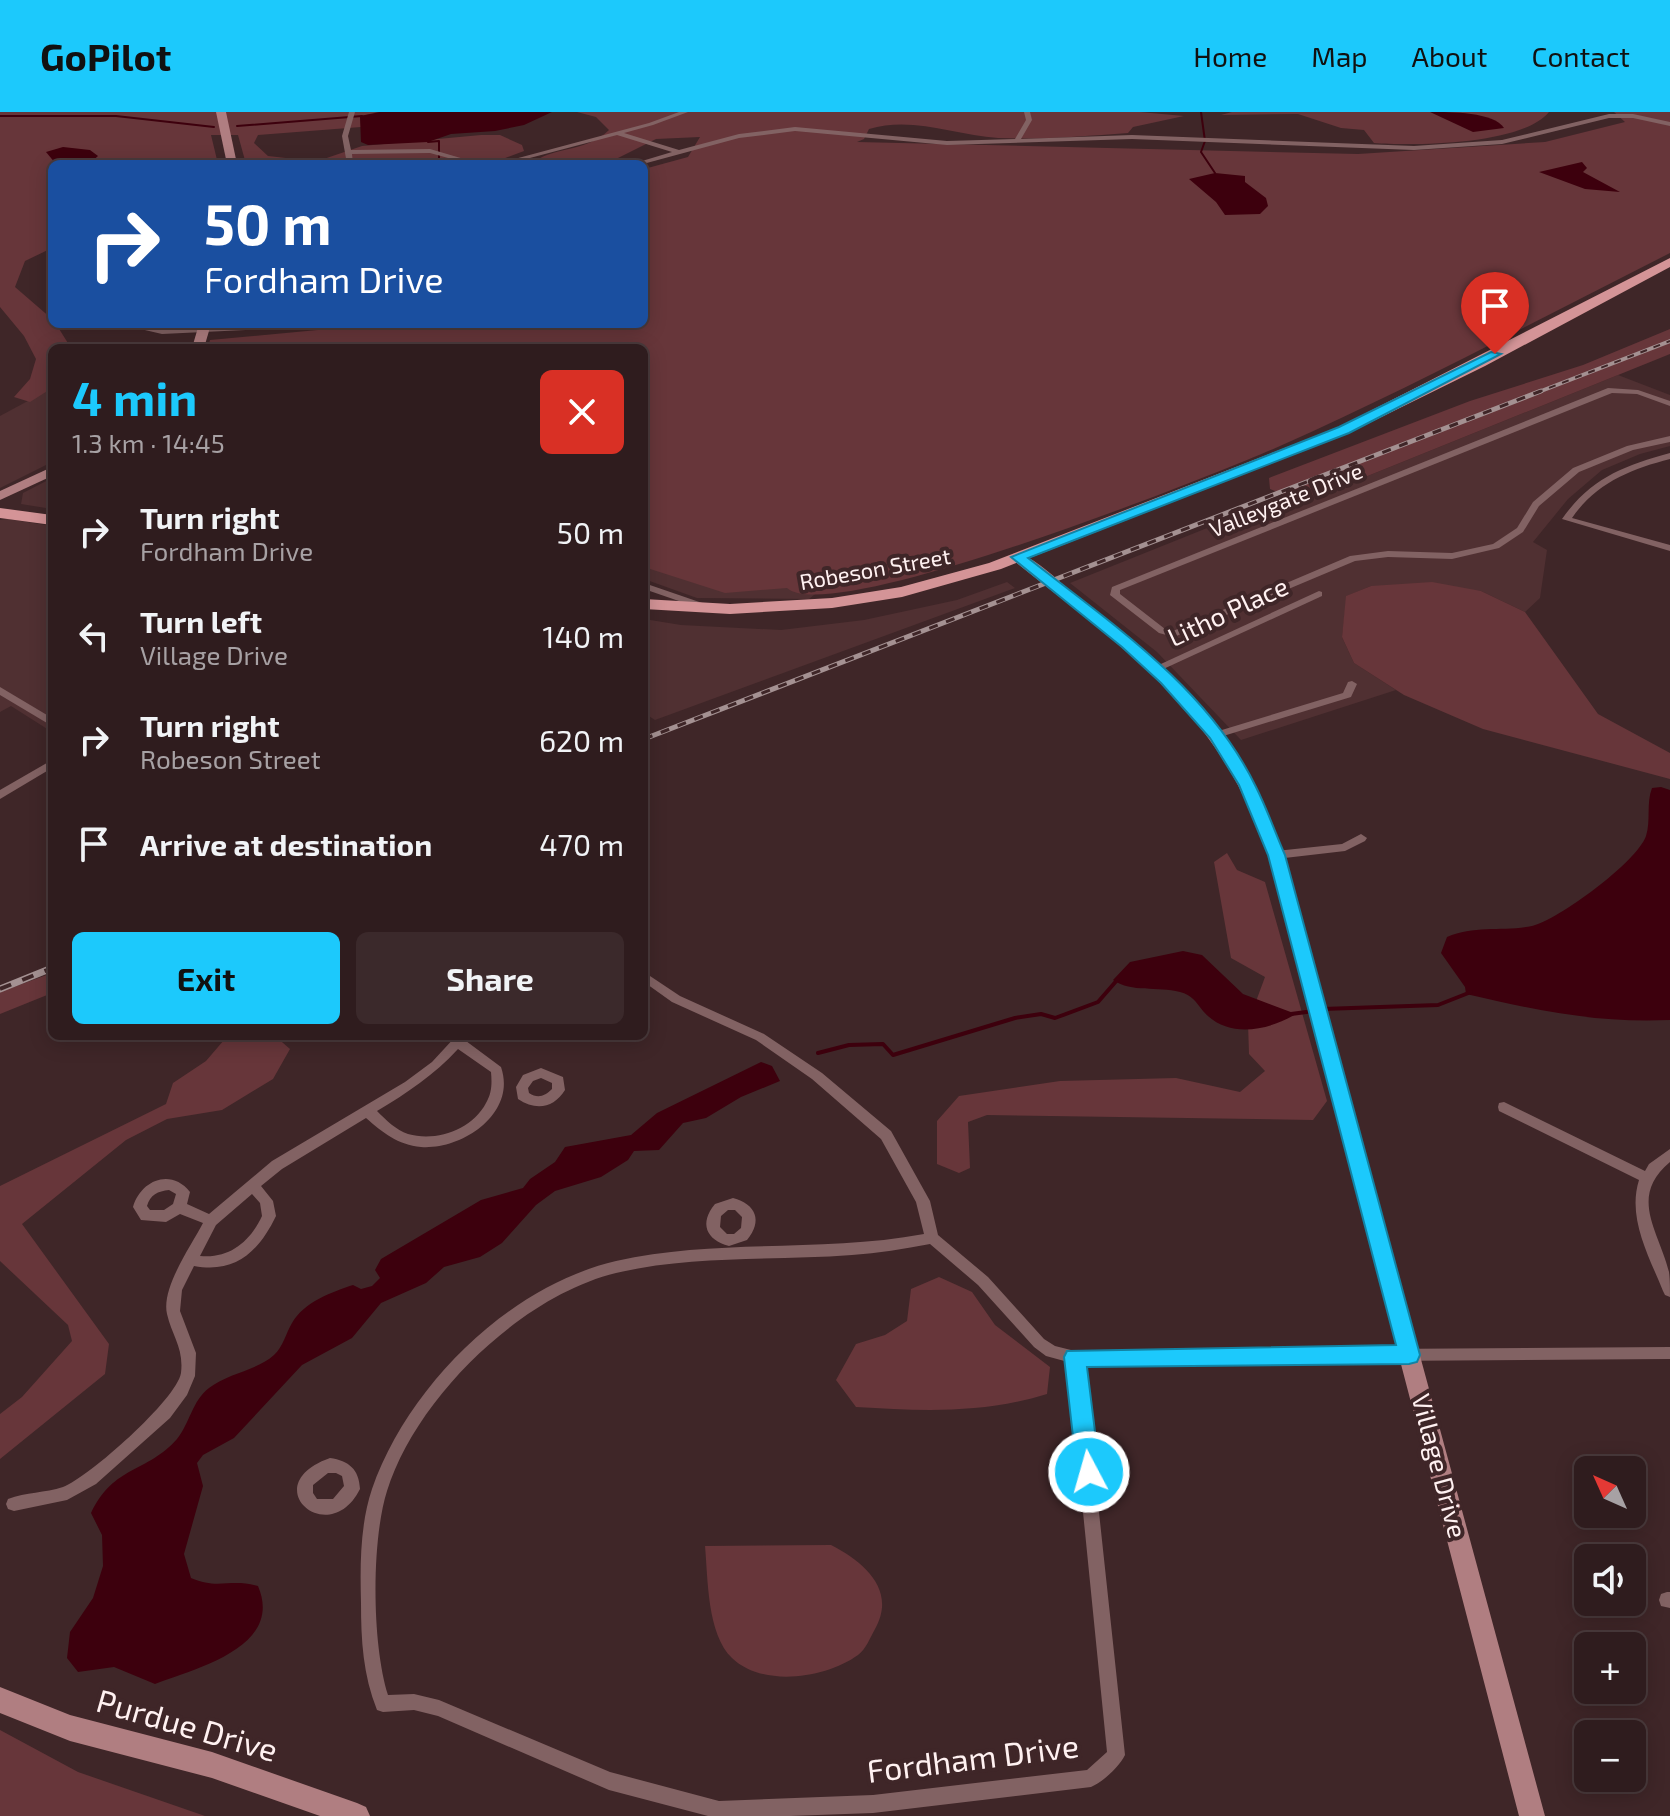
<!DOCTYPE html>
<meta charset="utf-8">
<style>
body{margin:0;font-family:"Exo 2",sans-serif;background:#3b292b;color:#f1f3f6;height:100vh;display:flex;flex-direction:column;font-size:30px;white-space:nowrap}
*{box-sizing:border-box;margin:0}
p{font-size:26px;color:#a7a1a4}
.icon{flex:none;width:44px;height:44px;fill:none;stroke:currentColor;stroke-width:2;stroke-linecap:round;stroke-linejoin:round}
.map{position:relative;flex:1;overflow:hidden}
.drawer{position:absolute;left:48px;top:232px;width:600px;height:696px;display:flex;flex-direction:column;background:#2f1c1e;border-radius:12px;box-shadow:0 4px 20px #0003,0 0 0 2px #4a3a3c}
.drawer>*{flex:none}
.top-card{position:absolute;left:48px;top:48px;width:600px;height:168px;border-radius:12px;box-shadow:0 4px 20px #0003,0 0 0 2px #4a3a3c;background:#1a4fa0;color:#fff;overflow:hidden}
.needle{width:52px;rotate:315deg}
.buttons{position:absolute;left:1574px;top:1344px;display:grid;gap:16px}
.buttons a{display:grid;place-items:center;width:72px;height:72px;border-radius:12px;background:#2f1c1e;box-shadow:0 4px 20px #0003,0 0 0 2px #4a3a3c;font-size:40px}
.pin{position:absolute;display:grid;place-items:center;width:68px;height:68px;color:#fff;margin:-82px -34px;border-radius:50% 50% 50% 0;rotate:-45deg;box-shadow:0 0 8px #0007}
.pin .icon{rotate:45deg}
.me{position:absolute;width:88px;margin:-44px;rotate:354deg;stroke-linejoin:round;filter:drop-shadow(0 0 6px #0008)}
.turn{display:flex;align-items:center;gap:28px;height:168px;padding:0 24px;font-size:36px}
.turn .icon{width:104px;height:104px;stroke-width:2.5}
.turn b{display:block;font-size:56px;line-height:68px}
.round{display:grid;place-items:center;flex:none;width:84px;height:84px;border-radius:12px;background:#3b292b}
.head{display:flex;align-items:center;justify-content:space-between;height:136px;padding:0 24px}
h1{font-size:48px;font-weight:700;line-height:60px;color:#1cc9fc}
.button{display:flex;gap:16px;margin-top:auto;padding:16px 24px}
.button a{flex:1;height:92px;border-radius:12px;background:#1cc9fc;color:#111;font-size:32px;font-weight:700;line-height:92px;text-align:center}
.button a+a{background:#3b292b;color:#f1f3f6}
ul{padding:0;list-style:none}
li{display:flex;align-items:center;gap:24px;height:104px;padding:0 24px}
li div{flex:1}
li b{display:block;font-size:30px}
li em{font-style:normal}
header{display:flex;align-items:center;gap:48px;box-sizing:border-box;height:112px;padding:0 40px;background:#1cc9fc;color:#111}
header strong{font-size:38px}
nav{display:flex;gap:44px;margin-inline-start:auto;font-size:28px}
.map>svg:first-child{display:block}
.built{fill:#503032}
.green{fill:#67363a}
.water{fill:#3d000d}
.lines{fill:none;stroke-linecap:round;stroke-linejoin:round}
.stream-far1{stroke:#3d000d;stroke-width:2}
.stream{stroke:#3d000d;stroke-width:4}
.street{fill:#826263;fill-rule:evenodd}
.secondary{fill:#b07e81;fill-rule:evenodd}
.primary{fill:#d49497;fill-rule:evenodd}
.rail-far2-casing{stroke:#a49192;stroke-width:4}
.rail-far1-casing{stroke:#a49192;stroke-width:5}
.rail-casing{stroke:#a49192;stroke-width:7}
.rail-far2{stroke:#3f2628;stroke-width:2;stroke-dasharray:7;stroke-linecap:butt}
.rail-far1{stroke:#3f2628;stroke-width:3;stroke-dasharray:9;stroke-linecap:butt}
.rail{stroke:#3f2628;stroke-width:4;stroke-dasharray:12;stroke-linecap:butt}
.route{fill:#1cc9fc;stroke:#1283a4;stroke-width:2}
.labels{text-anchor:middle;stroke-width:8;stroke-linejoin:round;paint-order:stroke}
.far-street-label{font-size:22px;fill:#fff1f1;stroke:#3f2628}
.street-label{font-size:26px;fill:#fff1f1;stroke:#3f2628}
.near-street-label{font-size:32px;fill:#fff1f1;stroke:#3f2628}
</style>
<header>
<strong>GoPilot</strong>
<nav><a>Home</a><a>Map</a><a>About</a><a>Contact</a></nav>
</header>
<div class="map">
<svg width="1670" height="1704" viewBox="0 0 1670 1704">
<rect width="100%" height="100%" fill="#3f2628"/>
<g class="built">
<path d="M1618,263L1670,283V334L1640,342L1602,358L1568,387L1533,430L1547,438L1540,486L1525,500L1481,479L1371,474L1347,484L1342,525L1354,551L1396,578L1241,628L1157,540L1070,471L1287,384L1328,380Z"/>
<path d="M52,276V350L0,376V304Z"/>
<path d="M52,366V397L21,392L23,381Z"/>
<path d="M644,398L842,460L809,487L697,486L644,467Z"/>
<path d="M8,407L52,414V620L11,594L0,600V408Z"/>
<path d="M1007,470L1015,476L655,608L644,601V507L681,513L781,518L864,508L957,488Z"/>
</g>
<g class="green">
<path d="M0,0H373L379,1L360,4L361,15L258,23L254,31L268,44L295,47L299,52H246L238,23H211L218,52H52V136L25,149L15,175L52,207V212H56L71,236H52V276L30,290L14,285L30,267L36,247L24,224L0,195Z"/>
<path d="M577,0H1140L1184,4L1133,15L1128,21C1085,24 1042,28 998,26C955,23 912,4 869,17L864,27L857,30L1358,42L1545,30L1625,10L1614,0H1670V141C1541,206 1413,275 1280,334C1217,362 831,516 787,476L725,481L644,455V236H208L210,228L381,212H644V57L688,45L700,25L656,27L606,52H533C547,35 586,41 609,18L596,5Z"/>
<path d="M1232,0H1549C1522,33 1415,34 1374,31L1364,18L1341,16L1298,2L1221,3Z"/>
<path d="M481,23H500L522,33L524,39L489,52H309L362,34Z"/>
<path d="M1670,217V242L1328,380L1287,384L1270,377L1269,366L1470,289L1583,253Z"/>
<path d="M1432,470L1481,479L1525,500L1598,602L1670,641V667L1483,617L1404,583L1354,551L1342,525L1346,484L1371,474Z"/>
<path d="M1227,741L1237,758L1265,770L1327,989L1313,1008L987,1003L968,1010L970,1056L959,1061L937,1052V1009L959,984L1060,969L1176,966L1240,980L1265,959L1249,942L1248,911L1265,865L1231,846L1214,750Z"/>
<path d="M52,861V881L0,902V880Z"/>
<path d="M242,924H275L290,937L273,967L222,998L167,1007L126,1028L22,1112L109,1232L105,1262L0,1347V1302L22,1285L72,1229L68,1213L0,1149V1074L166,992L173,971L206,949L224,928Z"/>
<path d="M939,1165L972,1180L995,1213L1050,1255L1047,1282C983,1302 922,1299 856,1295L836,1268L856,1232L885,1223L907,1209L911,1177Z"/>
<path d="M831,1433C864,1450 897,1478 875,1517C870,1526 866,1537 858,1543C826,1566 763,1576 732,1546C707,1522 708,1467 705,1434Z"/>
<path d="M0,1618L78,1660L205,1704H0Z"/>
</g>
<g class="water">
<path d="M380,0H552L524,13L495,19L451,22L428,30L368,33L361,30L360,4Z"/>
<path d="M1430,0C1451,0 1494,0 1504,16L1473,20Z"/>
<path d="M63,35L90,38L98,44L89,52H56L46,40Z"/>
<path d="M1582,50L1587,56L1583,60L1620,80L1585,77L1539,60Z"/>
<path d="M1215,61L1245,64V70L1266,86L1268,94L1260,102L1225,103L1216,90L1189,67Z"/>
<path d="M1661,675L1670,678V908C1595,911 1539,899 1466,882L1465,875L1441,841L1447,825C1475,813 1503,820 1532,814C1558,808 1637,750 1646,724C1651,709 1646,691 1652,676Z"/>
<path d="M1183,839L1202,843L1243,882L1296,902C1269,918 1228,928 1203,899C1196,890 1192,883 1180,880C1157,874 1132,881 1113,868L1130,850Z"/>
<path d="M761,950L772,954L780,969L741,985L706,1006L683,1011L659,1038L634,1039L628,1048L601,1065L555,1079L536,1093L502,1131L480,1145L444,1155L426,1171L381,1191L352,1226L302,1253L234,1326L203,1343L197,1351L203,1374L184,1442L191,1466C218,1478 230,1466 258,1474C284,1535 197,1556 155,1572L114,1555L78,1560L67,1546L70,1520L93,1486L103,1454L102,1423L91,1401C114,1353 147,1361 177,1327C190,1311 192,1289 209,1276C228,1261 256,1259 274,1243C283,1235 286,1221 292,1211C304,1190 332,1180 353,1173L361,1177L372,1174L380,1166L375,1158L381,1147L481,1088L523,1076L530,1067L555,1050L565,1035L631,1023L657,1001Z"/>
</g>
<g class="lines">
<g class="stream-far1">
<path d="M1201,0L1205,29L1201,40L1215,61"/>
<path d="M0,4H116L214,15"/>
<path d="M237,14L362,4"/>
<path d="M428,30L439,29V52"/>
</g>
<g class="stream">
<path d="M1323,897L1438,893L1471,880"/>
<path d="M1291,902L1314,899"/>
<path d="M818,941L849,933L883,932L893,943L1015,906L1041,902L1055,906L1098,890L1118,867"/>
</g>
<g class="street">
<path d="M349,0H355L348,24L351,38L430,37L481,52H470L430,41L352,42L353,52H347L342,24Z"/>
<path d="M679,0H688L653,13L624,21L679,38L739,22L795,15L947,29L1015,27L1026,8L1024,0H1030L1032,8L1021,27L1132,23L1414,34L1502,28L1609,2H1633L1670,10V14L1633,6H1609L1502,32L1414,38L1132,27L947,33L795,19L739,26L643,52H632L672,40L617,23L507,52H496L649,11Z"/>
<path d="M119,212H134L162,218L280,212H333L329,214L162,222Z"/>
<path d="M1608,276L1638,278L1670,289V294L1637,282L1612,281L1120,478V482L1165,517L1173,519L1350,444L1388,439L1452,441L1493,432L1517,416L1533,390L1573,356L1627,334L1670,324V330L1633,338L1579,360L1539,394L1523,420L1499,436L1452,447L1388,445L1355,449L1174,525L1159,521L1110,483L1112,475Z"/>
<path d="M1670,341V347C1631,357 1596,371 1572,406L1670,433V439L1562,407C1591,366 1623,354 1670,341Z"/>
<path d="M644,471L708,493L710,495L705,498L702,497L644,477Z"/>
<path d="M1319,479L1322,480V484L1159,559H1151L1150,557Z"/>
<path d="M1352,569L1357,572L1351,585L1220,625L1216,626L1211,623L1212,621L1343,581L1348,570Z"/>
<path d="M0,575L52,606V614L0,583Z"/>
<path d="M52,648V656L0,687V678Z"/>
<path d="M1361,722L1367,726L1365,729L1345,739L1276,747L1270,743L1276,739L1342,732Z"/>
<path d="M644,860L680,884L764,922L822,961L891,1019L930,1089L938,1123L988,1165L1044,1227L1055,1234L1075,1239L1670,1235V1247L1083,1251L1125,1643C1119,1655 1103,1670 1091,1675L873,1701L790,1704H708L609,1678L438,1604L414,1598L383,1600L377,1598C363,1563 361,1528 361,1491C360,1453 360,1413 372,1377C408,1274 509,1174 616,1149C717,1126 822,1141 924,1122L916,1090L881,1027L812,967L756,928L672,890L644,870ZM930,1132L978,1173L1034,1235L1046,1244L1068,1250L1107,1640L1087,1658L873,1683L719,1689L610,1660L439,1588L414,1582L388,1583C372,1533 371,1430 387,1379C416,1286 521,1184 616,1161C693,1143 773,1149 852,1143C878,1141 904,1137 930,1132Z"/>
<path d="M456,924H469L466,929L501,955C517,1001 463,1038 421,1035C398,1033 382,1020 366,1006L282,1057L261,1074L273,1089L276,1104C259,1139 236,1162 194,1154L182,1178L180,1199L196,1241L195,1264L187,1283L170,1306L96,1372L67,1388L14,1399L8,1397L6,1392L8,1387C26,1380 45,1381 63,1375C88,1366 177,1287 181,1261C184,1236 172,1224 167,1202C161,1176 191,1134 203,1111L180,1102L166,1110L141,1108L133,1095C141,1068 171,1056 190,1080L187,1092L209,1102L272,1049L405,970L432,950ZM458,937L491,960C492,971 492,981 486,991C472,1018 436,1030 408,1022C396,1018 386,1008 377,999C407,981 434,963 458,937ZM169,1078L176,1082L173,1092L164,1098H150L147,1094C150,1083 158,1079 169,1078ZM252,1082L260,1091L262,1104C250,1130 229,1147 200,1144L216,1113Z"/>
<path d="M541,956L563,965L565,978C554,996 536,999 518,987L516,975L523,963ZM541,966L552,971V977C545,984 538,987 529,981L528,976L533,969Z"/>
<path d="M1504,990L1645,1059L1649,1052L1670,1037V1050C1628,1085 1659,1119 1669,1160C1670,1167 1670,1177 1670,1185L1665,1183L1663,1179C1649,1144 1627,1106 1639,1068L1499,999L1498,995L1499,991Z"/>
<path d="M733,1086C756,1092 763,1109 747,1128L729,1134C706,1128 699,1111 715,1092ZM728,1098H735L742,1105L741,1116L734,1122H727L720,1115L721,1104Z"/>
<path d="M330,1346C349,1349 359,1357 360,1377C329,1439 254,1373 330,1346ZM328,1361H336L342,1364L344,1374L333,1387H317L313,1381V1373Z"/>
<path d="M1667,1480H1670V1496L1661,1494L1659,1488L1661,1482Z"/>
</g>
<g class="secondary">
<path d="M216,0H226L237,52H227Z"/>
<path d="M199,212H211L204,236H192Z"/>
<path d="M52,355V364L0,388V379Z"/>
<path d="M1018,441C1039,448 1060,471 1077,484C1175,563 1239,623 1284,743L1545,1704H1519L1268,743C1256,712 1245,683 1227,654C1176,569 1089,509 1013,448V442Z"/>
<path d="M0,1575L70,1603L212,1640L357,1691L366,1695L370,1704H320L212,1666L70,1629L0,1601Z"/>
</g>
<g class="primary">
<path d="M1670,146V155L1485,254L1349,321L1001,457L902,485L832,496L730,502L644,497V487L730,492L832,486L901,475L989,451L1339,315Z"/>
<path d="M0,396L52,403V413L0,406Z"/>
</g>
<g class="rail-far2-casing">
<path id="rail-far2" d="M1536,281L1670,229"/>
</g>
<g class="rail-far1-casing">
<path id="rail-far1" d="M644,627L1541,279"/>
</g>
<g class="rail-casing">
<path id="rail" d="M0,877L52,856"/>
</g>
<use href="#rail-far2" class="rail-far2"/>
<use href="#rail-far1" class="rail-far1"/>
<use href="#rail" class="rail"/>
</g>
<path class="route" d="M1491,240L1501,242L1349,321L1028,446C1111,511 1209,577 1256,675C1267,697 1275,720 1285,743L1420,1243L1417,1250L1409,1252L1087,1255L1100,1360L1097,1368L1089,1371L1081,1368L1077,1360L1064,1245L1067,1239L1396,1233L1268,743L1239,673L1210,626L1161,571L1122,535L1011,445L1339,315Z"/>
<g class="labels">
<g class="far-street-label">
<text transform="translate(1286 388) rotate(-22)" y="8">Valleygate Drive</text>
<text transform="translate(875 457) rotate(-10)" y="8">Robeson Street</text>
</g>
<g class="street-label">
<text transform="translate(1228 500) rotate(-25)" y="9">Litho Place</text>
<text transform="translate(1439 1354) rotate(75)" y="9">Village Drive</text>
</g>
<g class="near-street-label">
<text transform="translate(187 1614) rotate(16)" y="11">Purdue Drive</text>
<text transform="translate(973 1647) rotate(-7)" y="11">Fordham Drive</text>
</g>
</g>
</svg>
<div class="buttons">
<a><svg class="needle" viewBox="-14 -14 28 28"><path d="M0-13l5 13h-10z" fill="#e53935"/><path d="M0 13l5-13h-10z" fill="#a7a1a4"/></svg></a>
<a><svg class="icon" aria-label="sound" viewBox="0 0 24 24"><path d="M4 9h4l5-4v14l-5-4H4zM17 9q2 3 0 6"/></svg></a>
<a>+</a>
<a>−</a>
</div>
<div class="pin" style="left:1495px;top:242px;background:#d93025"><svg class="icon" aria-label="arrive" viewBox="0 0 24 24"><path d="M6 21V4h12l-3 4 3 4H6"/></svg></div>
<svg class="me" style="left:1089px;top:1360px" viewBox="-20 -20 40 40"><circle r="17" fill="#1cc9fc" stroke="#fff" stroke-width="3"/><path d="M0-11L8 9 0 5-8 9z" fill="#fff"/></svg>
<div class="top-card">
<div class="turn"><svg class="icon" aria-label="right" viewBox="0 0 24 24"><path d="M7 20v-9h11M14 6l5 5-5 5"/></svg><div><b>50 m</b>Fordham Drive</div></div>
</div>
<section class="drawer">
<div class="head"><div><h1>4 min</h1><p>1.3 km · 14:45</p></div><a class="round" style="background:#d93025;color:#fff"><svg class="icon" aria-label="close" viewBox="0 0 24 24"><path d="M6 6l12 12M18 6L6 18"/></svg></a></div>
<ul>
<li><svg class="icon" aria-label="right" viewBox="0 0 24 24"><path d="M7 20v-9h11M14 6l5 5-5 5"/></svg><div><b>Turn right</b><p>Fordham Drive</p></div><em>50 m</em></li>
<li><svg class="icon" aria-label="left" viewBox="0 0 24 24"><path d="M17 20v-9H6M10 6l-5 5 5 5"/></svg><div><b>Turn left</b><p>Village Drive</p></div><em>140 m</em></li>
<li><svg class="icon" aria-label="right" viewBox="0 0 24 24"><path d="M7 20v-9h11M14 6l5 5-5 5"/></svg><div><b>Turn right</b><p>Robeson Street</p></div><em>620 m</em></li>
<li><svg class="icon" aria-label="arrive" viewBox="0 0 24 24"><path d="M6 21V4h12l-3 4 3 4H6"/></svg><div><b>Arrive at destination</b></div><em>470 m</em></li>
</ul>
<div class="button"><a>Exit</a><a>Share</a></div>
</section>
</div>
